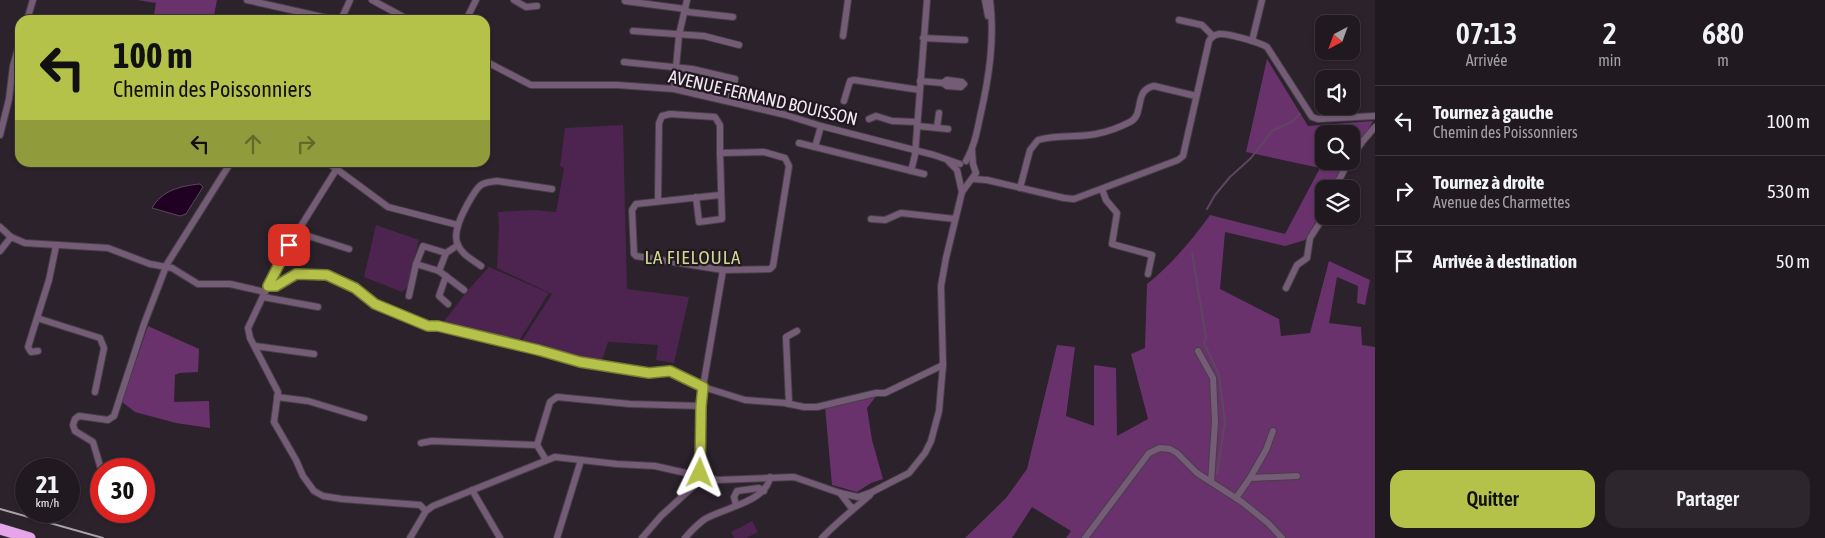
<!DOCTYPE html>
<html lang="fr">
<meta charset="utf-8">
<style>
body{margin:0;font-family:"Asap Condensed",sans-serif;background:#2d272d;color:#f1f3f6;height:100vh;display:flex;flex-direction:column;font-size:19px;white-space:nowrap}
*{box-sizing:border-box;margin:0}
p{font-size:16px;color:#a2a1a5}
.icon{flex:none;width:28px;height:28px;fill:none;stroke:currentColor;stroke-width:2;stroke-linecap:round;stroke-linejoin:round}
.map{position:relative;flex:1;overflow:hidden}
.details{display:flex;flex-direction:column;background:#201a20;width:450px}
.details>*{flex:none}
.guide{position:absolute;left:15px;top:15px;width:475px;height:152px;border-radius:15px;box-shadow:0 1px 4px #0004,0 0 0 1px #3d383e;background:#b5c24a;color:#111;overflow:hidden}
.needle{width:32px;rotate:221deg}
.controls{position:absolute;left:1315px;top:15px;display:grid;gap:10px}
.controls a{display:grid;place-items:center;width:45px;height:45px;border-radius:10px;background:#201a20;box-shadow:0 1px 4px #0004,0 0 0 1px #3d383e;font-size:25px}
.speed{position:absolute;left:15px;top:458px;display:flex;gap:10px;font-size:25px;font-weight:700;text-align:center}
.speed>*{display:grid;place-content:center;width:65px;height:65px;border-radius:50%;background:#201a20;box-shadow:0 1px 4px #0004,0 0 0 1px #3d383e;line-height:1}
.speed small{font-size:12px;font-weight:400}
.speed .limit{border:8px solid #d22;background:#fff;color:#111}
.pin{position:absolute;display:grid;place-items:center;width:42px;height:42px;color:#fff;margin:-21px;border-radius:10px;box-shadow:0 2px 8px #0006}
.me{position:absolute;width:55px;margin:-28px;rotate:2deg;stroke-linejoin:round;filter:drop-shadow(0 0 4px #0008)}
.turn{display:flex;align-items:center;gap:18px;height:105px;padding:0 15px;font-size:22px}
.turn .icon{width:65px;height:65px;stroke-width:2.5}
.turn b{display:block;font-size:35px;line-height:42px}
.lanes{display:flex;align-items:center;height:48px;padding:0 15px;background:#0003;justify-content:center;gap:25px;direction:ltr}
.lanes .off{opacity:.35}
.eta{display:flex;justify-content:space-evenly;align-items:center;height:85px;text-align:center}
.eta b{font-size:30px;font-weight:600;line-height:35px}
.cta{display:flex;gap:10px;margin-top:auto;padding:10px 15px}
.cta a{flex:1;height:58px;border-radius:15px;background:#b5c24a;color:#111;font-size:20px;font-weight:600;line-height:58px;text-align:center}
.cta a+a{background:#2d272d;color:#f1f3f6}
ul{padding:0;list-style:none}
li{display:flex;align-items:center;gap:15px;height:70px;padding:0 15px;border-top:1px solid #3d383e}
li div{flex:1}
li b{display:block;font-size:19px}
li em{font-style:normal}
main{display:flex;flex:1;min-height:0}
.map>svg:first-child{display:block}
.green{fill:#4c244f}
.forest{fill:#6a326d}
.water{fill:#200023;stroke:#5e4660}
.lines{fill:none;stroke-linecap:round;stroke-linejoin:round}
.stream{stroke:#5e4660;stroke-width:2}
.minor-casing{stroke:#473e47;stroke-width:8}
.motorway-casing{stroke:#473e47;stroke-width:12}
.minor{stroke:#755c76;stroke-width:6}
.motorway{stroke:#e5a5e8;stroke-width:11}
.rail{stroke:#aba3ab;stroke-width:2}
.route-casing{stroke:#767e30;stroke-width:12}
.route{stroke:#b5c24a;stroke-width:9}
.labels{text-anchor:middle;stroke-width:4.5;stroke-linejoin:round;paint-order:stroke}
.street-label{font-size:18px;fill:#f0e9f0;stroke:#211822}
.neighbourhood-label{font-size:19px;letter-spacing:1px;fill:#ced98c;stroke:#211822}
</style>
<main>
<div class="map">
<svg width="1375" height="538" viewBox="0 0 1375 538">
<rect width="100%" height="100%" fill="#2b222b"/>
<g class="green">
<path d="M623,125L627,289L689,297L674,363L656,360L658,345L608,342L602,360L581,359L521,342L552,294L497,268L499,227L498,212L535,210L556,212L564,168L560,166L565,128Z"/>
<path d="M376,225L419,240L408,286L402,292L364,277Z"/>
<path d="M489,267L549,293L517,344L441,325L469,289Z"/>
<path d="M752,521L758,532L746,538H734L731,532Z"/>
</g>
<g class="forest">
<path d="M137,0H217L213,20H153L156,3Z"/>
<path d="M1267,59L1308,126L1373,121L1351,160V134H1324V161H1350L1335,189H1324V208L1305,240L1285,246L1225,232L1220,289L1279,319L1281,336L1310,333L1329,261L1370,280L1365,305L1357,303L1358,286L1337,277L1329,323L1361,327L1362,345L1375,347V538H1066L1071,531L1032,507L1012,538H965L1006,498L1027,469L1057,345L1075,347L1066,416L1094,426V365L1116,368L1117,436L1148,419L1131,354L1145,348L1147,284C1172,264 1192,240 1210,215L1285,234L1320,168L1246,152Z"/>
<path d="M148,326L199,349L198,372L179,373L175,375L174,402L209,401L210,428L176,423L135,412L122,402Z"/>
<path d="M877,395L867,408L872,440L883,479L871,483L857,492L832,485L825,406Z"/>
</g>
<path class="water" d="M200,184L203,187L186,214L180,216L152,208C162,190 181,186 200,184Z"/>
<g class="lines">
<g class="stream">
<path d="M1207,209L1215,195L1230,177L1251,158L1272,131L1293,121L1300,114"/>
<path d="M1192,253L1206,338L1204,343L1219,375L1225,422L1217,473"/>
</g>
<g class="minor-casing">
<g id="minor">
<path d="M247,0L336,20"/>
<path d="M372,0L409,20"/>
<path d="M514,0L526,7L537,6"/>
<path d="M985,0L988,16"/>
<path d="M625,1L685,9L688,12L733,17"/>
<path d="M27,20L33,0"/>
<path d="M341,20L350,0"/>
<path d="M466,20L476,0"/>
<path d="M1179,20L1202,25L1213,36"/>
<path d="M633,31L704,36L739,45"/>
<path d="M843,36L848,0"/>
<path d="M923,38L965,40"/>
<path d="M1252,41L1262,0"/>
<path d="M485,61L531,85H617L674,89L786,115L821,126L934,155L960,164"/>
<path d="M624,62L692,69L735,79L731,96"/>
<path d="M920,81L943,83L947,86L961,87L964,84L962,82L947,80L943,83"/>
<path d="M674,89L679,35L687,0"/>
<path d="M844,101L850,81L854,80L920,90"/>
<path d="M869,119L876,116L892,121L917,122"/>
<path d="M917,126L948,129"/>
<path d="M937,127L939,113"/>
<path d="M0,135L9,99L13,66L20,41"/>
<path d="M799,143L924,174"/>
<path d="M815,147L821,126"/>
<path d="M1351,158L1362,142L1375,127"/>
<path d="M966,161C974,147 977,132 980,117C989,78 995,39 990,0"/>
<path d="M327,162L388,207L458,225"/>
<path d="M949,162L957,170L962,192"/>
<path d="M336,170L281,258L248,328L250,338L278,392L274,422L296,460L303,476L314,491L323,496L342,499L420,505L426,511"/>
<path d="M911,171L915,155L927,0"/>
<path d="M973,179L987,180L1064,198L1074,199L1178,160L1183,156L1209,41C1211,37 1214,35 1219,34C1227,33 1259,42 1267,47L1312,117L1318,119L1375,116"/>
<path d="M1020,188L1030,150L1038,140C1056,134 1078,138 1096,134C1107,132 1120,127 1130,122C1145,115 1133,90 1154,86L1196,96"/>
<path d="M1102,189L1106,200L1117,213L1112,244L1152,255L1148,274"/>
<path d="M1334,189L1349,161"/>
<path d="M696,197L699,222L722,219L720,153L764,152L785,158L789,166L773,266L770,269L723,270L636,256L634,254L632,210L636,204C664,201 692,198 720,195"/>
<path d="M658,201L659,123L662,116L670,114L715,117L720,125V153"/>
<path d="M871,219L885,220L901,213L955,219"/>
<path d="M0,227L11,237L25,243L108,248L150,264L172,268L198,284H230L265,292"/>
<path d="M298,231L305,235L349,249"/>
<path d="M458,245L446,253L439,271L464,290"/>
<path d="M56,246L49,280L37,318L100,338L104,348L95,392"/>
<path d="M0,251L11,237"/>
<path d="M416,264L423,246L446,253"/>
<path d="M481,266C473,260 462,255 458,245C455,239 456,232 458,226C460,217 474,190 481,185C486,182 491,182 497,181L552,189"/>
<path d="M446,276L439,296L448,304"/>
<path d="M268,286H276L296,274L327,275L355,288L375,304L429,326H438L539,350L580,361L649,373L670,371L700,386L745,400L785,403L804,407H817L876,393H885L943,365"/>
<path d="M1286,288L1297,265L1307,258L1310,238L1324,216"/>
<path d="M409,296L416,264L439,271"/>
<path d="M263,297L318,307"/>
<path d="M37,318L28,347L31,352L38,351"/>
<path d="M255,346L314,354"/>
<path d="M1198,351L1213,378L1215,422L1211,482"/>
<path d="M277,397L308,401L364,418"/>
<path d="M789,404L786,337L797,331"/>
<path d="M421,443L432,441L537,445"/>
<path d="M546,460L537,445L550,402L557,397L630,404L701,406"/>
<path d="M101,469L93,442L75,431L73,425L75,419L79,416L108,420L114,416L144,324L167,264L231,162"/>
<path d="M1250,478L1266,450L1273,431"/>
<path d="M472,490L500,538"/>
<path d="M840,493L850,506L854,508"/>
<path d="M858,497L872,492L909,473L925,453L931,441L939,411L943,365L941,286L946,258L962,192L976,173L973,164L972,150"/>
<path d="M1236,498L1250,478L1297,476"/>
<path d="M736,505L734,497L737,491L759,488L764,491"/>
<path d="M410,538L426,511L433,506L555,457L617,464L655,466L717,480L794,477L840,493L858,497"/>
<path d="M557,538L581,460"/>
<path d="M642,538L661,516L697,483L700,470L701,406L703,387L723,270"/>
<path d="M685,538C691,531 698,524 705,519C724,508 767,501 770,477"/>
<path d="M822,538C837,522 854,509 870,495"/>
<path d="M1085,538L1149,453L1160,448L1170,449L1177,453L1197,473L1242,502L1268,523L1282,538"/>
</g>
</g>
<g class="motorway-casing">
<path id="motorway" d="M0,529L30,538"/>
</g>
<use href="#minor" class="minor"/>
<use href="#motorway" class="motorway"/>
<path class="rail" d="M0,509L103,538"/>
</g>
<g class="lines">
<g class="route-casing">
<path id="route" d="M289,245L268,286H276L296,274L327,275L355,288L375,304L428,326H438L538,350L580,362L649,373L670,371L703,387L701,406L700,473"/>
</g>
<use href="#route" class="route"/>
</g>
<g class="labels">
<g class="street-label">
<text transform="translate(763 98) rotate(13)" y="6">AVENUE FERNAND BOUISSON</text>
</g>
<g class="neighbourhood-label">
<text x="693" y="264">LA FIELOULA</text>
</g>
</g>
</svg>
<div class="controls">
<a><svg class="needle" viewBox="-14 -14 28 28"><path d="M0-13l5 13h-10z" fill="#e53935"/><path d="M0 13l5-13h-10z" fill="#a2a1a5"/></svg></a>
<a><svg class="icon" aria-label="sound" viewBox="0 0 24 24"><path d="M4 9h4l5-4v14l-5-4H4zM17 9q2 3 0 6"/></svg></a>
<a><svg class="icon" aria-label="search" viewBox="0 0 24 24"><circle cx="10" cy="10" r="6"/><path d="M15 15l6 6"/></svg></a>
<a><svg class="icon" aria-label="layers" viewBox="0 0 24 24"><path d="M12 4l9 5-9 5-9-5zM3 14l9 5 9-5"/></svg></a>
</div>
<div class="speed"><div>21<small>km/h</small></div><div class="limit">30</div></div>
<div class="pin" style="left:289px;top:245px;background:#d93025"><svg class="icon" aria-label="arrive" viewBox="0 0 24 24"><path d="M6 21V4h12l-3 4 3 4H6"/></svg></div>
<svg class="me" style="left:700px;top:473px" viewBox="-20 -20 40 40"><path d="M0-17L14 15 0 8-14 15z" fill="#b5c24a" stroke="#fff" stroke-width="4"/></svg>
<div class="guide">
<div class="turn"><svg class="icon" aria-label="left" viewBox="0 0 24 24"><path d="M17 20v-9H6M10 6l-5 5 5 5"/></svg><div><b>100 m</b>Chemin des Poissonniers</div></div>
<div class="lanes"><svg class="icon" aria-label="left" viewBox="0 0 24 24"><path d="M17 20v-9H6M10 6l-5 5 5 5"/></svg><svg class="icon off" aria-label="ahead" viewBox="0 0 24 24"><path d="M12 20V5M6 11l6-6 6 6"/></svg><svg class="icon off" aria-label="right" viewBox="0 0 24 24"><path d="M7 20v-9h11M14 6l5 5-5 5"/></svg></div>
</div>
</div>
<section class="details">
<div class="eta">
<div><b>07:13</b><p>Arrivée</p></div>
<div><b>2</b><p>min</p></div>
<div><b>680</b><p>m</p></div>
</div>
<ul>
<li><svg class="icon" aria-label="left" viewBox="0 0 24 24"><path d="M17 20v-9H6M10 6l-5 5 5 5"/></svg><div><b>Tournez à gauche</b><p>Chemin des Poissonniers</p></div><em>100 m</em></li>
<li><svg class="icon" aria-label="right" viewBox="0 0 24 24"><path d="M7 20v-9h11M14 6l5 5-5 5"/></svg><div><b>Tournez à droite</b><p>Avenue des Charmettes</p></div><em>530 m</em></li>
<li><svg class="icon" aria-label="arrive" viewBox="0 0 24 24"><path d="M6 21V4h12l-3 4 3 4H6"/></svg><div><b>Arrivée à destination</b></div><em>50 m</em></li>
</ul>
<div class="cta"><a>Quitter</a><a>Partager</a></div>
</section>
</main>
